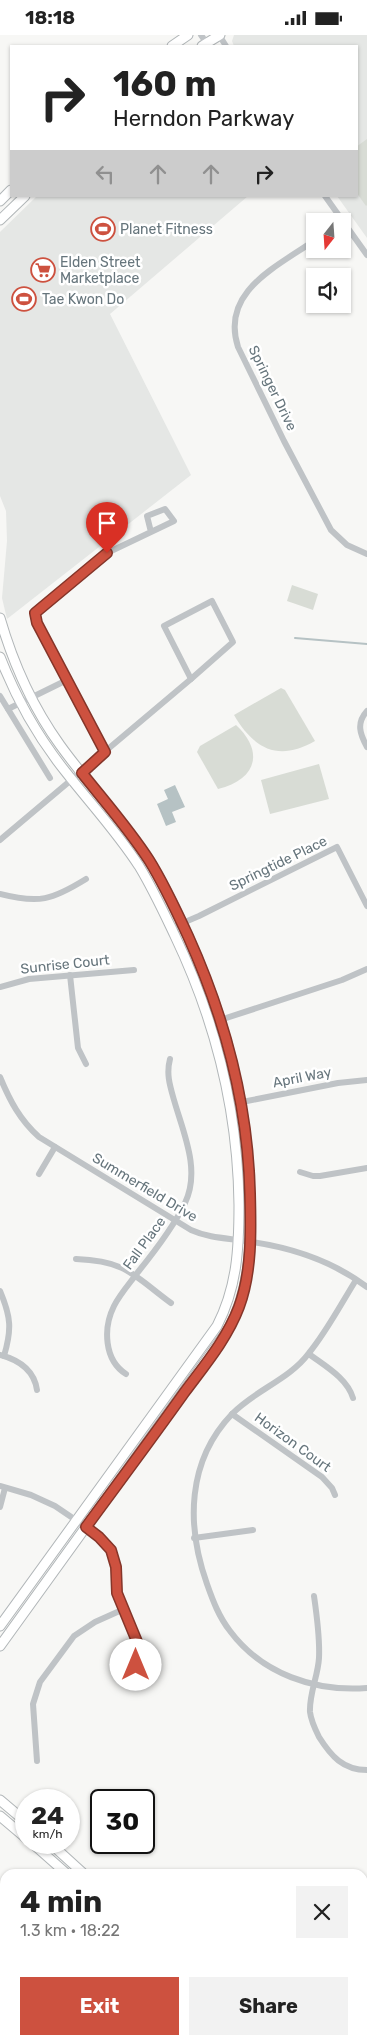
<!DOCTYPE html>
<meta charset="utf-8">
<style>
body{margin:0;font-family:Rubik,sans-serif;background:#f2f2f2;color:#222;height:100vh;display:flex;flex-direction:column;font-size:19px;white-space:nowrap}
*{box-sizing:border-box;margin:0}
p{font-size:16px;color:#767676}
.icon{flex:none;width:28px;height:28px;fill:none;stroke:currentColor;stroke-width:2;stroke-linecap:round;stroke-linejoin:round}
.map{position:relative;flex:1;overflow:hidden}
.drawer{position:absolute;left:0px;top:1834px;width:368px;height:176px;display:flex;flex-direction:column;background:#fff;border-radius:15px 15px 0 0;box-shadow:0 1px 4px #0004}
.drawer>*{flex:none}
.banner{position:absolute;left:10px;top:10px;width:348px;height:152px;border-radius:0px;box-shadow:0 1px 4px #0004;background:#fff;color:#222;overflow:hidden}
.needle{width:32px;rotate:197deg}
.tools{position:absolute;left:306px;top:178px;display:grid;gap:10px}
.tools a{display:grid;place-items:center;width:45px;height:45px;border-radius:0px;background:#fff;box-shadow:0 1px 4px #0004;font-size:25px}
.speed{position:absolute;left:15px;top:1754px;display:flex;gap:10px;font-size:25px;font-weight:700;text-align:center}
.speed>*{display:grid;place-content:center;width:65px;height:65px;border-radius:50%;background:#fff;box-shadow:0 1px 4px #0004;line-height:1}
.speed small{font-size:12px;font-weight:400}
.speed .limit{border:2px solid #111;border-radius:8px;background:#fff;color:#111}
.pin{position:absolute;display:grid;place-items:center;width:42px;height:42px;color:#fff;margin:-51px -21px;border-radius:50% 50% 50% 0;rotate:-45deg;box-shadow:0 0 5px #0007}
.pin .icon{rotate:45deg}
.me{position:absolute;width:55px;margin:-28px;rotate:0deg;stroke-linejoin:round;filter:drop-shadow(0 0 4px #0008)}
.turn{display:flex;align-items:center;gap:18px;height:105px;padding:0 20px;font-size:22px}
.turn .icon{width:65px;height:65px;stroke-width:2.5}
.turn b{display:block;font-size:35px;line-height:42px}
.lanes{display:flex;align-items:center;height:48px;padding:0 20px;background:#0003;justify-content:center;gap:25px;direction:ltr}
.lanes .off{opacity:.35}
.round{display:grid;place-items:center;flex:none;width:52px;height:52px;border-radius:0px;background:#f2f2f2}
.summary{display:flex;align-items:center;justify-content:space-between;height:85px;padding:0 20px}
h1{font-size:30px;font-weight:700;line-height:38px}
.cta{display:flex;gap:10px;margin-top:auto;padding:10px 20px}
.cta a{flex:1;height:58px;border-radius:0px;background:#cd513f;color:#fff;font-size:20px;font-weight:700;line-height:58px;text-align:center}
.cta a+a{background:#f2f2f2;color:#222}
.status{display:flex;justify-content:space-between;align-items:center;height:35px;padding:0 25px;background:#fff;direction:ltr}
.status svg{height:14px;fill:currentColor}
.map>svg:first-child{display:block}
.built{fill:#e5e7e5}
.green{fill:#d8dcd5}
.water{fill:#b6c2c4}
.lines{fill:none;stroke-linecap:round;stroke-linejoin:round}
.stream{stroke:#b6c2c4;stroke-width:2}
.major-casing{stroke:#b1b6b8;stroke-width:11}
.minor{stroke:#bfc3c6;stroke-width:6}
.major{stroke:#fff;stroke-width:9}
.route-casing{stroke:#853529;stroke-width:12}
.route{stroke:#cd513f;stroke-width:9}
.labels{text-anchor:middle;stroke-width:5;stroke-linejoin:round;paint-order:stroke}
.poi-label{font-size:14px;fill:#66757c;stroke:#fff;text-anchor:start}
.street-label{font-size:14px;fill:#66757c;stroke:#fff}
</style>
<div class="status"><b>18:18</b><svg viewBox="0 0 49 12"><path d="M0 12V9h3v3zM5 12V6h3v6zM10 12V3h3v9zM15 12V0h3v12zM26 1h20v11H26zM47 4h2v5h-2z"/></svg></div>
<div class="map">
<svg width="367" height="2009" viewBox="0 0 367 2009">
<rect width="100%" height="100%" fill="#f7f7f5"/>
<g class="built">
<path d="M234,0H367V203L337,161H356V11H234L232,6Z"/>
<path d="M37,161H248L110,279L191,440L7,584L2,563L7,506L6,476L0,461V197Z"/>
</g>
<g class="green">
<path d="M367,104V170L366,171L356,157V112Z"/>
<path d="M292,550L318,559L313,575L287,566Z"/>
<path d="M281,653L285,655L315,706C278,727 254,714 234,680Z"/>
<path d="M236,690C265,717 256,745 218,754L197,717L200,711Z"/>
<path d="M319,729L329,764L270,779L261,745Z"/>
</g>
<path class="water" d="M175,750L185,772L172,777L176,787L166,791L157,769L168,764L164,755Z"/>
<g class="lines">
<path class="stream" d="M295,603L367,609"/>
<g class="major-casing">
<g id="major">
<path d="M172,11L188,0"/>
<path d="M202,11L220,0"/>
<path d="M0,166L11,155"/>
<path d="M0,185L25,161"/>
<path d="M0,583C13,628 32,671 60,710C88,749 122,784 148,824C164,848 176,875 188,901C227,987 250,1078 250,1173C251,1215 249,1257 228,1295L0,1611"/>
<path d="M0,622C16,663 37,701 65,736C90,768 117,797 139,831C153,854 164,878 175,901C216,987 238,1076 239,1170C239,1214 237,1252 217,1291L0,1591"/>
<path d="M0,1765L26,1787"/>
<path d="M0,1781L26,1803"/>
<path d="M32,1808L67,1839"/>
<path d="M50,1808L84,1839"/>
<path d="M270,2005L277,2009"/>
<path d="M299,2005L306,2009"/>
</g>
</g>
<g class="minor">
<path d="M201,0L208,10"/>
<path d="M219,0L226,11"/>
<path d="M325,161L367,220"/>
<path d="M315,205C277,232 220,256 238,312L284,406L331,495L347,510L367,519"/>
<path d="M212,566L233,607L191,644L164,591Z"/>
<path d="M0,661L50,743"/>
<path d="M8,674L67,645"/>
<path d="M367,676C356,688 360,699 367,712"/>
<path d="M105,717L37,588L35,579L39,573L107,518L174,486L165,474L147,481L151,497"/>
<path d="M0,805L191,644"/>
<path d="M0,859C39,869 52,865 86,844"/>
<path d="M171,893L199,881L337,812L367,871"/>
<path d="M70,940L78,1013L86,1029"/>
<path d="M0,952L29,944L134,935"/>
<path d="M211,988L342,945L367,934"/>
<path d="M0,1042C10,1066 20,1085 39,1102L191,1195C211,1204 231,1203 252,1207C292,1213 334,1227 367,1252"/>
<path d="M242,1067L338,1048L367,1045"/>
<path d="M300,1137L313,1141H320L367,1133"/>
<path d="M39,1139L55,1112"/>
<path d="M76,1224C127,1226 133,1240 171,1268"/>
<path d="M356,1245C341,1269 327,1296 309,1318C289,1345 255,1355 232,1379C187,1426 186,1490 207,1549C213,1566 219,1582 230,1596C262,1639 315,1657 367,1653"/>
<path d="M0,1256C11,1282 12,1294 4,1321"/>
<path d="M309,1319C325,1331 347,1343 353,1363"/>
<path d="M0,1320C19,1325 34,1335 37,1355"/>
<path d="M126,1339C104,1325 103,1293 114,1271C120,1259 130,1248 138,1237C155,1216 173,1193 185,1168C201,1135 183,1097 174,1065C170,1051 166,1039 170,1024"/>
<path d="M232,1379L322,1442L332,1453L335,1460"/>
<path d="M0,1451L31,1460L55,1471L86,1492L106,1508L114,1524L117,1558L138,1609L139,1617L136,1630"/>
<path d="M0,1472L5,1453"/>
<path d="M194,1503L253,1495"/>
<path d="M314,1561C317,1582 320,1602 319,1623C318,1641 309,1659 310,1677C311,1686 315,1694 319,1702C331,1721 343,1735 367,1735"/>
<path d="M37,1726L33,1669L40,1647L74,1601L95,1587L124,1574"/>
<path d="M362,1870L367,1866"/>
<path d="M0,1938H5"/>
<path d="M178,2009L184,2005"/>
</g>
<use href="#major" class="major"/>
</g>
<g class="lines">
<g class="route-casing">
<path id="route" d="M107,518L35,578L37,588L105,717L82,738C105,767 129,794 149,825C164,849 176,875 188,901C225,983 248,1068 250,1159C251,1196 252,1237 239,1272C227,1304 204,1331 184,1358C152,1403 119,1447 86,1492L99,1502L111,1515L116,1532L117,1558L138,1609L139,1617L136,1630"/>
</g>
<use href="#route" class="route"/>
</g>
<defs>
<g id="stadium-ring" transform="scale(1.25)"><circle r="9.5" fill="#fff" stroke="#cd513f" stroke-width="1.5"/><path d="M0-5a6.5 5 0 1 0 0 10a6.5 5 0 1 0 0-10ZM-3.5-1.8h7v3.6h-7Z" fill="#cd513f"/></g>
<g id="supermarket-ring" transform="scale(1.25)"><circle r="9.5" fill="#fff" stroke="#cd513f" stroke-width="1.5"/><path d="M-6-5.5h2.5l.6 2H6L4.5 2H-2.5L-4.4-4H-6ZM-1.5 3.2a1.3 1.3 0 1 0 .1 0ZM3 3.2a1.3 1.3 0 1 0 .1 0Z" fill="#cd513f"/></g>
</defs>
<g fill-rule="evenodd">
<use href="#stadium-ring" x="103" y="194"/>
<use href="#supermarket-ring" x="43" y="235"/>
<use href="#stadium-ring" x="24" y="264"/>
</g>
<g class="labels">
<g class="poi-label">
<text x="120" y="199">Planet Fitness</text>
<text x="60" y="232">Elden Street<tspan x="60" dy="16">Marketplace</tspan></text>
<text x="42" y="269">Tae Kwon Do</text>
</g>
<g class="street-label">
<text transform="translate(273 353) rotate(64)" y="5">Springer Drive</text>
<text transform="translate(278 828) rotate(-26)" y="5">Springtide Place</text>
<text transform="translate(65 929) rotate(-6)" y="5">Sunrise Court</text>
<text transform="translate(302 1042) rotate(-11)" y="5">April Way</text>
<text transform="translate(145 1152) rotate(31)" y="5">Summerfield Drive</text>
<text transform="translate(144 1208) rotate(-54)" y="5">Fall Place</text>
<text transform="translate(293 1407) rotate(36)" y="5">Horizon Court</text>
</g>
</g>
</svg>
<div class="tools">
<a><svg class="needle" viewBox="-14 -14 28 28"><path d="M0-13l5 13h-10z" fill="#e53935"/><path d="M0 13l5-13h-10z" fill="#767676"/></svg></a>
<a><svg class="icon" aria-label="sound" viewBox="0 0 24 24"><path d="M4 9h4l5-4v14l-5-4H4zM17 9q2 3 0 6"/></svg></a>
</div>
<div class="speed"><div>24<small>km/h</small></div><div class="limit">30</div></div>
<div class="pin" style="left:107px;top:518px;background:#d93025"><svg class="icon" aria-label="arrive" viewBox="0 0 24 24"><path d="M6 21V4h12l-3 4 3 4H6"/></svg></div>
<svg class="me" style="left:136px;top:1630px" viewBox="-20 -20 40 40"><circle r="19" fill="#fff"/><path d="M0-13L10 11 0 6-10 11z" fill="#cd513f"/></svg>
<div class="banner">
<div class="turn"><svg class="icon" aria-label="right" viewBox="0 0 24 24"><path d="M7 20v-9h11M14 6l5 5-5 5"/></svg><div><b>160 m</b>Herndon Parkway</div></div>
<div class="lanes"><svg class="icon off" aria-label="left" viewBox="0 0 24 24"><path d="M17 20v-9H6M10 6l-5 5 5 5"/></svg><svg class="icon off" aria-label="ahead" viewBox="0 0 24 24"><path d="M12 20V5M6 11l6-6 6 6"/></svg><svg class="icon off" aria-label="ahead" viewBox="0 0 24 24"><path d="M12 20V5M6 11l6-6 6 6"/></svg><svg class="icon" aria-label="right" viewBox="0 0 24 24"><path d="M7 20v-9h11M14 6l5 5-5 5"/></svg></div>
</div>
<section class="drawer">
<div class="summary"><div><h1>4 min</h1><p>1.3 km · 18:22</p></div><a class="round"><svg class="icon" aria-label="close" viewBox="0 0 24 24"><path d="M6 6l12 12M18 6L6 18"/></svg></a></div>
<div class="cta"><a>Exit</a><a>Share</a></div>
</section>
</div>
